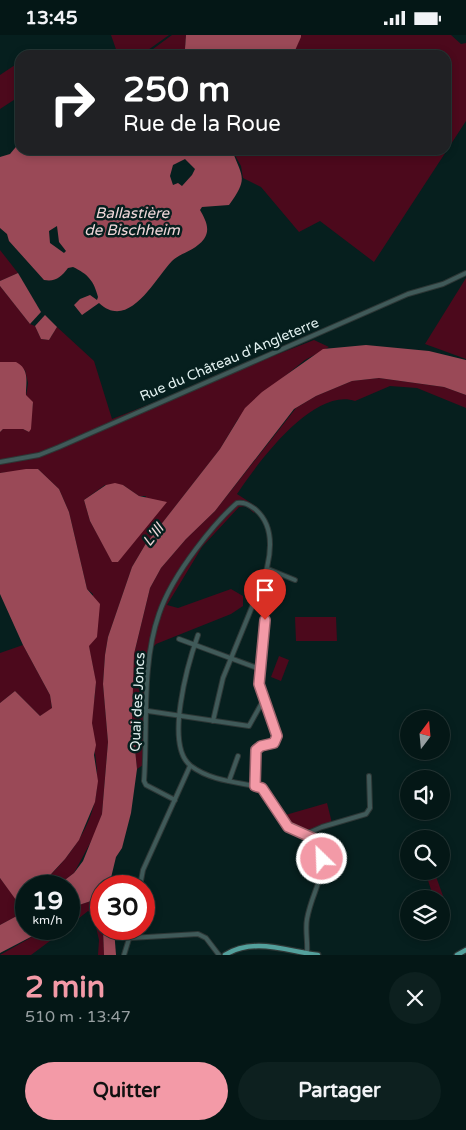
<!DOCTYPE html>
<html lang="fr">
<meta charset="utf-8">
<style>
body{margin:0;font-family:"Varela Round",sans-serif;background:#0d201f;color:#f1f3f6;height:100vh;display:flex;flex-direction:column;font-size:19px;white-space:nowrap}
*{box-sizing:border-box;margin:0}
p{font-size:16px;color:#979fa1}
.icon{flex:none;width:28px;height:28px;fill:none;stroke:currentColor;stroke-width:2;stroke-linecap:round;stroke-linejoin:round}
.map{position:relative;height:920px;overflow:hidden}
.details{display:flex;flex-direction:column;background:#041716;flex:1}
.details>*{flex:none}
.guide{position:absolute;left:15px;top:15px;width:436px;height:105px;border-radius:15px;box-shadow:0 2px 8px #0003,0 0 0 1px #253635;background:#202124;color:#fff;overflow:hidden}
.needle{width:32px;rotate:16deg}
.controls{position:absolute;left:400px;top:675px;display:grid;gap:10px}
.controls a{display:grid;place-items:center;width:50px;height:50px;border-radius:50%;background:#041716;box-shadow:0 2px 8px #0003,0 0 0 1px #253635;font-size:25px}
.speed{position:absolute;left:15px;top:840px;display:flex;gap:10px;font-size:25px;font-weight:700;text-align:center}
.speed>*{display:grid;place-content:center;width:65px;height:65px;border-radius:50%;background:#041716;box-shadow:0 2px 8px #0003,0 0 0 1px #253635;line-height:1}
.speed small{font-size:12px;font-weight:400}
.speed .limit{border:8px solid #d22;background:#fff;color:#111}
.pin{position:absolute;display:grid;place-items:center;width:42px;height:42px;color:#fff;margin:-51px -21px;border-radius:50% 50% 50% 0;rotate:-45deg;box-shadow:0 0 5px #0007}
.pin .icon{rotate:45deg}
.me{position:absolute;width:55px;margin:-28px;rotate:336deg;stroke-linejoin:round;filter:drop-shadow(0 0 4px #0008)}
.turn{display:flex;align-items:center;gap:18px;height:105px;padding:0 25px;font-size:22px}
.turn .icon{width:65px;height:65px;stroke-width:2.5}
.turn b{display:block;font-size:35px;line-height:42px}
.round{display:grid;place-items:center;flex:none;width:52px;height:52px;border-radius:26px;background:#0d201f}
.summary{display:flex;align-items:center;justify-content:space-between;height:85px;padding:0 25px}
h1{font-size:30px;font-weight:800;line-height:38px;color:#f39aa7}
.cta{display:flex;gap:10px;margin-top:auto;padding:10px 25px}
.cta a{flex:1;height:58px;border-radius:30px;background:#f39aa7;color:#111;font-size:20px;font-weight:800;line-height:58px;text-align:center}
.cta a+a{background:#0d201f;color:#f1f3f6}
.status{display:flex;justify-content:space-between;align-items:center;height:35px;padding:0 25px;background:#041716;direction:ltr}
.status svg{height:14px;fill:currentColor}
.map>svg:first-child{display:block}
.green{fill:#4c091c;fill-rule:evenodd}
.water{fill:#9a4957;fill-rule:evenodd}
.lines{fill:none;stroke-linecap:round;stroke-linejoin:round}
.minor-casing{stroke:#2d3736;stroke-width:6}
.major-casing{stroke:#2d3736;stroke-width:7}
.minor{stroke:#405a59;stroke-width:4}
.major{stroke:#53a09c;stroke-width:4.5}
.route-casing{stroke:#9e646d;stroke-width:12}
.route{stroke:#f39aa7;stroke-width:9}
.labels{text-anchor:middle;stroke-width:5;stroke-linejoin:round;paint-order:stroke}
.street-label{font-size:14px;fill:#e1f0ef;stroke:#061f1e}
.water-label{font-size:15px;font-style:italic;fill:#f0d7d9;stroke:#061f1e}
</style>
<div class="status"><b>13:45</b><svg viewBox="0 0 49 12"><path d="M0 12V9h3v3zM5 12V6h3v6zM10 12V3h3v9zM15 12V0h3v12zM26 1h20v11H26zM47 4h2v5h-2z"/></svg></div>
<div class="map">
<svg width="466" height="920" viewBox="0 0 466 920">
<rect width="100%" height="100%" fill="#061f1e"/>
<g class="green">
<path d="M111,0H169L141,20H118Z"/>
<path d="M172,0H186L185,14L190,20H145Z"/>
<path d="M301,0H451L461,9L466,8V86L374,227L320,186L299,197L261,152L243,143L241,131L232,115H446V20H293Z"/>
<path d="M18,28L20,61L0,74V40Z"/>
<path d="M0,215L18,238L0,246Z"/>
<path d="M466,243V324L425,309Z"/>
<path d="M0,251L30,289L35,291L41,304L49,305L57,292L94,326L112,384L314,305L329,312L305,325L280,345L238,384L220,414L145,510L132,532L108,602L105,620L103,649L108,707L102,779L95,799L74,838L57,851H39C68,825 96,789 97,748C98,728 92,707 92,688C91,674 97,660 95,646C94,635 91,623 89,612C88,595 92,576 93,559L87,554L69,477L59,454L38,434L0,438V397L3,394H23L29,397L33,368L26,361L28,348L25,335L0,327ZM105,450H123L139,461H146L118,527L112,526L90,486L84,465Z"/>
<path d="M379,343L444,352L466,360V373L417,353L390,351L355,366C313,352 257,429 237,459L257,472L254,478L246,471L239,472L202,512L167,570L178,573L231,554L243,561V571L231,579L156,609L146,620L143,730L137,734L132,685L134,619L150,553L161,533L186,504L215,476L296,373L316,361L352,346Z"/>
<path d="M295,582H336L337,606H296Z"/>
<path d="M23,610L50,660L52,674L40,681L15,656L0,668V618Z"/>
<path d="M279,621L289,625L281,646L271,642Z"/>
<path d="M327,768L332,788C313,794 294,802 282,781Z"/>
<path d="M425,836H434L447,872L441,873V864H434Z"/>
<path d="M0,843L16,864L26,859V876L0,890Z"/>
<path d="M91,866L98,872L101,894H103L104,920H98L99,905L93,879L88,876L69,891V877L76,871Z"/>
<path d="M46,894H66L31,920H0Z"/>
</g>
<g class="water">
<path d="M186,0H301V2L293,20H190L185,14Z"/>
<path d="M20,107V115H232C242,142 249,143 229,170L202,172L200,175C205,184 211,194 204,204C195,216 180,218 172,226C154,245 129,296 99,268L82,280L74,270L80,264L90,260L97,265L98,262C94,246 88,239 73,232L68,233C61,242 56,247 44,245L9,206L7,199L0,193V122L10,119ZM185,124L195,134L192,140L182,151L178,148L173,150L170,141L173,130ZM57,191L59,207L66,216L64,218L50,208L49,196Z"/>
<path d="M18,238L41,277L30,289L0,251V246Z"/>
<path d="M45,280L57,292L49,305L41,304L35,291Z"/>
<path d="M366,310L429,316L466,325V360L444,352L379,343L352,346L316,361L294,374L215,476L186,504L161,533L150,553L134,619L132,685L137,734L131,778L122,813L116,822L109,851H101V885L98,872L91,866L76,871L69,877V851H57L74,838L83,826L102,779L108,707L103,649L105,620L108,602L132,532L145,510L220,414L245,373L262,357L323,314Z"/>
<path d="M0,327H16C30,334 26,348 26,360L33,367L31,394L29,397L23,394H3L0,397Z"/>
<path d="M26,434H38L59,454L69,477L87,554L100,569L97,602L89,611L96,647L92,688L96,710L94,720L98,746L95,767L79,805L65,824L40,851H26V859L16,865L0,843V668L15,656L40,681L52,673L50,660L23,610L0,559V438Z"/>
<path d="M115,448L123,450L139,461L167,467L118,527H112L90,486L84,465L106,450Z"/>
<path d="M26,876V894H46L0,918V890Z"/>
<path d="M103,894H114L116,920H104Z"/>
</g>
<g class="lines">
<g class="minor-casing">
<g id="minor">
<path d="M0,427L39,420L59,412L408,259L443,249L466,238"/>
<path d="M268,534L295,545"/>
<path d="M198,600C188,628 164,711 191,731C211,746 237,747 260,752L284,789L317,805C330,840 313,851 307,884C305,895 308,907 307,918"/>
<path d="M179,604L260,634"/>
<path d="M148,676L249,691L264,664"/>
<path d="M213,686L223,643L254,567L252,559L259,557L261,564L254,567"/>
<path d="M229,746L238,721"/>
<path d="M255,751L256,715L261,711L275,708L277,701L259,649L265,585"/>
<path d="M175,765L146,750L144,746C148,693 141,630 159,579C167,555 181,534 196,514C208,498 222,481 237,468C245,467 249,470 255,474C279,494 269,532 259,557"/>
<path d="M306,799L322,792L366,779L370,773L369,741"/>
<path d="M140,851L143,835L190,731"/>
<path d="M130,903L198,899L206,903L219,920"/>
<path d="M124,920L132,894"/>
</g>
</g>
<g class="major-casing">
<g id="major">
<path d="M225,920C253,902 287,916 318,920"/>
<path d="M457,920L466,915"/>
</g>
</g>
<use href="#minor" class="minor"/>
<use href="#major" class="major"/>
</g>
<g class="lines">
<g class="route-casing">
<path id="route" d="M265,585L259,649L277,701L274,708L261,711L256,715L255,751L262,753L288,792L317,805L322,824"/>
</g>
<use href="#route" class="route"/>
</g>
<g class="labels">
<g class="street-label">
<text transform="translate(229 324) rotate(-23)" y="5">Rue du Château d'Angleterre</text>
<text transform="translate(137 667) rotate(-87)" y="5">Quai des Joncs</text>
</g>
<g class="water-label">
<text x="132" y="183">Ballastière<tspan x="132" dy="17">de Bischheim</tspan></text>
<text transform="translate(153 500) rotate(-51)" y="5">L'Ill</text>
</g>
</g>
</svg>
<div class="controls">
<a><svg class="needle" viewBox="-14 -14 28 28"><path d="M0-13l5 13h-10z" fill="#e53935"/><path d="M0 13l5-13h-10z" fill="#979fa1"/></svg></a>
<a><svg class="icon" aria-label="sound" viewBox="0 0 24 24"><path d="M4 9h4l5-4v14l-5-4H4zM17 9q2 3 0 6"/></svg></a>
<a><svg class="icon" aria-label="search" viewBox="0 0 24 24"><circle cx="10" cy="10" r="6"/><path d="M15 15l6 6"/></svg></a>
<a><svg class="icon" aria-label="layers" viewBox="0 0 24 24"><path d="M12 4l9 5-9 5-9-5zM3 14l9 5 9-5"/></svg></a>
</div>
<div class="speed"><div>19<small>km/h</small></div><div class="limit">30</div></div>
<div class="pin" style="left:265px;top:585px;background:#d93025"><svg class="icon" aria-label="arrive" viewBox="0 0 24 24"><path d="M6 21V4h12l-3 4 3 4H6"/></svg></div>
<svg class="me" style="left:322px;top:824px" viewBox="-20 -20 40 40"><circle r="17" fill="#f39aa7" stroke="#fff" stroke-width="3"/><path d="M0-11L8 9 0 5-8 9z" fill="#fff"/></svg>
<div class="guide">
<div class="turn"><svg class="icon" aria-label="right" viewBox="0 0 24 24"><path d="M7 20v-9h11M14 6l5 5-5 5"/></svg><div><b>250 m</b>Rue de la Roue</div></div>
</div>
</div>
<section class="details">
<div class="summary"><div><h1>2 min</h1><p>510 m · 13:47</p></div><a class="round"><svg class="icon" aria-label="close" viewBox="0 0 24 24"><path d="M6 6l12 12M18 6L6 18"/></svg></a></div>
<div class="cta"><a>Quitter</a><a>Partager</a></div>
</section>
